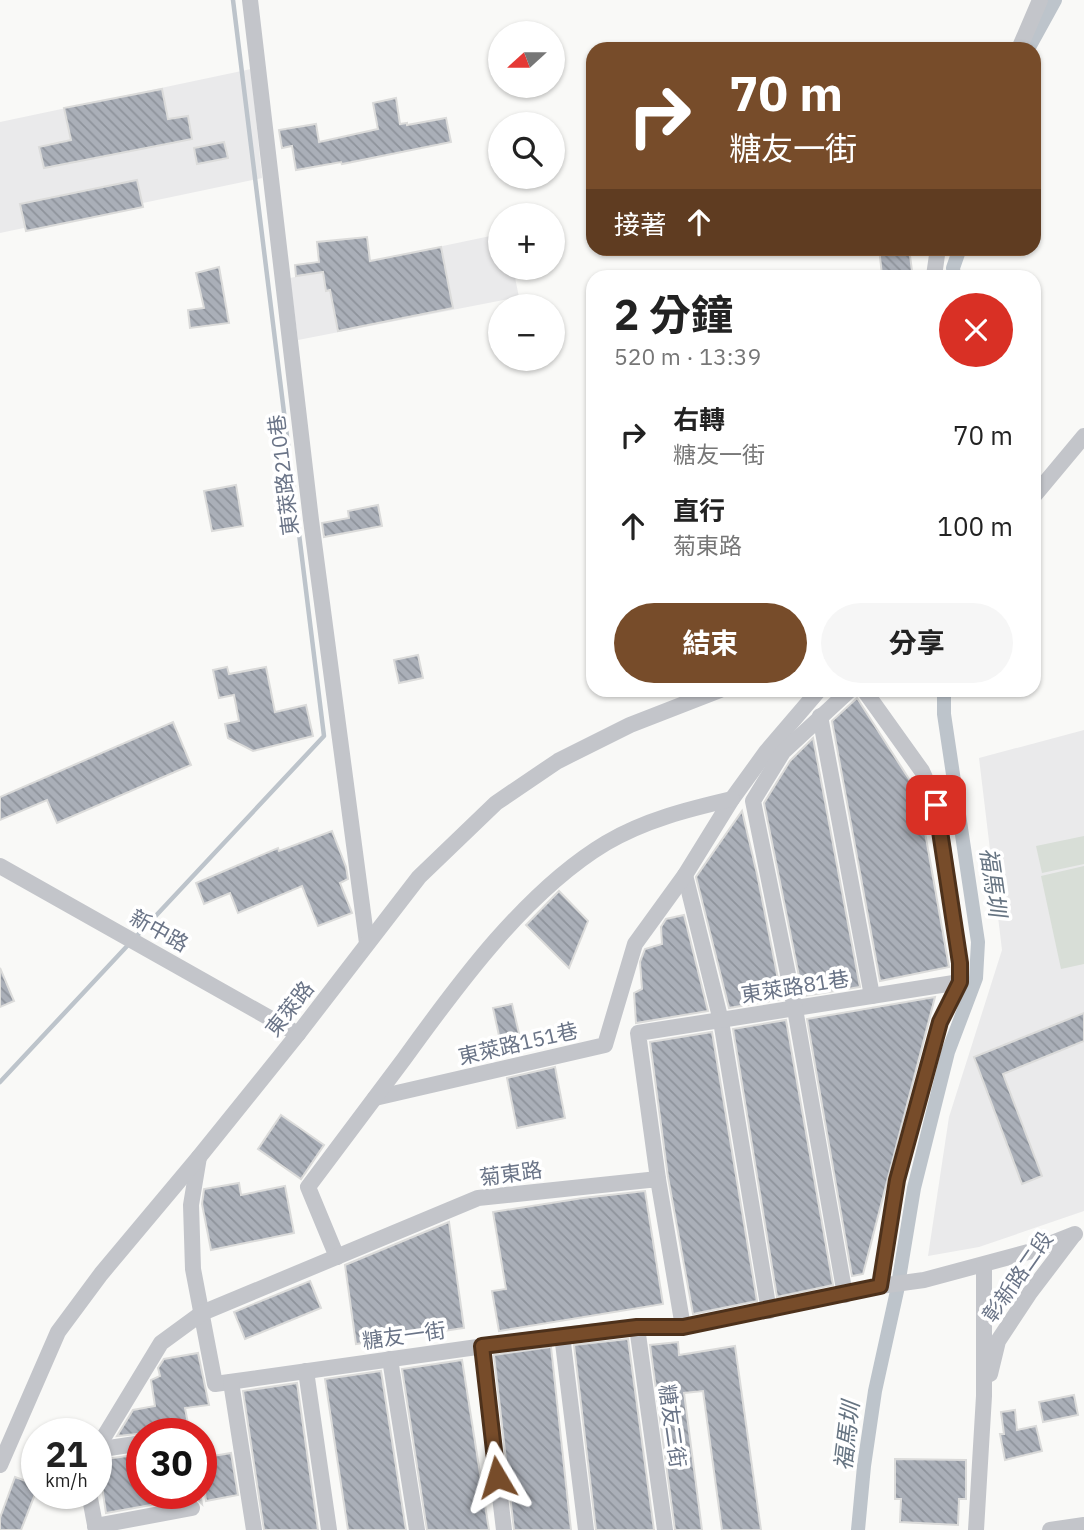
<!DOCTYPE html>
<html lang="zh-TW">
<meta charset="utf-8">
<style>
body{margin:0;font-family:"IBM Plex Sans","Noto Sans TC",sans-serif;background:#f6f6f6;color:#222;height:100vh;display:flex;flex-direction:column;font-size:26px;white-space:nowrap}
*{box-sizing:border-box;margin:0}
p{font-size:23px;color:#767676}
.icon{flex:none;width:38px;height:38px;fill:none;stroke:currentColor;stroke-width:2;stroke-linecap:round;stroke-linejoin:round}
.map{position:relative;flex:1;overflow:hidden}
.panel{position:absolute;left:586px;top:270px;width:455px;height:427px;display:flex;flex-direction:column;background:#fff;border-radius:21px;box-shadow:0 2px 5px #0004}
.panel>*{flex:none}
.top-card{position:absolute;left:586px;top:42px;width:455px;height:214px;border-radius:21px;box-shadow:0 2px 5px #0004;background:#774c2a;color:#fff;overflow:hidden}
.needle{width:46px;rotate:249deg}
.buttons{position:absolute;left:488px;top:21px;display:grid;gap:14px}
.buttons a{display:grid;place-items:center;width:77px;height:77px;border-radius:50%;background:#fff;box-shadow:0 2px 5px #0004;font-size:35px}
.speed{position:absolute;left:21px;top:1418px;display:flex;gap:14px;font-size:35px;font-weight:700;text-align:center}
.speed>*{display:grid;place-content:center;width:91px;height:91px;border-radius:50%;background:#fff;box-shadow:0 2px 5px #0004;line-height:1}
.speed small{font-size:18px;font-weight:400}
.speed .limit{border:10px solid #d22;background:#fff;color:#111}
.pin{position:absolute;display:grid;place-items:center;width:60px;height:60px;color:#fff;margin:-30px;border-radius:14px;box-shadow:0 4px 10px #0006}
.me{position:absolute;width:77px;margin:-38px;rotate:353deg;stroke-linejoin:round;filter:drop-shadow(0 0 5px #0008)}
.turn{display:flex;align-items:center;gap:24px;height:147px;padding:0 28px;font-size:32px}
.turn .icon{width:91px;height:91px;stroke-width:2.5}
.turn b{display:block;font-size:49px;line-height:60px}
.then{display:flex;align-items:center;height:66px;padding:0 28px;background:#0003;gap:14px;font-size:26px}
.round{display:grid;place-items:center;flex:none;width:74px;height:74px;border-radius:37px;background:#f6f6f6}
.summary{display:flex;align-items:center;justify-content:space-between;height:119px;padding:0 28px}
h1{font-size:42px;font-weight:700;line-height:52px}
.button{display:flex;gap:14px;margin-top:auto;padding:14px 28px}
.button a{flex:1;height:80px;border-radius:42px;background:#774c2a;color:#fff;font-size:28px;font-weight:700;line-height:80px;text-align:center}
.button a+a{background:#f6f6f6;color:#222}
ul{padding:0;list-style:none}
li{display:flex;align-items:center;gap:21px;height:91px;padding:0 28px}
li div{flex:1}
li b{display:block;font-size:26px}
li em{font-style:normal}
.map>svg:first-child{display:block}
.built{fill:#eaeaeb}
.pitch{fill:#d8ded7}
.lines{fill:none;stroke-linecap:round;stroke-linejoin:round}
.stream{stroke:#bdc4cb;stroke-width:4.5}
.canal{stroke:#bdc4cb;stroke-width:14}
.building{fill:url(#building-back-hatch);stroke:#dbdbda;stroke-width:2}
.minor{stroke:#c3c5ca;stroke-width:16}
.route-casing{stroke:#4d311b;stroke-width:18}
.route{stroke:#774c2a;stroke-width:12}
.labels{text-anchor:middle;stroke-width:7;stroke-linejoin:round;paint-order:stroke}
.street-label{font-size:21px;fill:#6a7487;stroke:#fff}
.water-label{font-size:23px;font-style:italic;fill:#667482;stroke:#fff}
</style>
<div class="map">
<svg width="1084" height="1530" viewBox="0 0 1084 1530">
<defs>
<pattern id="building-back-hatch" width="6" height="6" patternUnits="userSpaceOnUse" patternTransform="scale(1.75)"><rect width="6" height="6" fill="#aaafb8"/><path d="M-1 5l2 2M0 0l6 6M5-1l2 2" fill="none" stroke="#8e939b"/></pattern>
</defs>
<rect width="100%" height="100%" fill="#f9f9f7"/>
<g class="built">
<path d="M251,69L262,178L0,233V122Z"/>
<path d="M500,234V268H513L519,297L298,340L290,278Z"/>
<path d="M1084,730V1211L979,1247L928,1256L949,1117L1002,950L979,758Z"/>
</g>
<g class="pitch">
<path d="M1084,836V864L1042,873L1036,846Z"/>
<path d="M1084,866V964L1061,969L1041,876Z"/>
</g>
<g class="lines">
<g class="stream">
<path d="M135,938L324,736L233,0"/>
<path d="M0,1082L129,944"/>
</g>
<g class="canal">
<path d="M1028,49L1055,0"/>
<path d="M954,276L953,268L960,248"/>
<path d="M858,1530L864,1466L875,1391L897,1291L914,1188L948,1052L976,978L978,942L944,714V690"/>
</g>
</g>
<g class="building">
<path d="M162,89L168,119L188,116L192,139L44,168L39,147L71,140L64,108Z"/>
<path d="M396,98L400,124L407,123V125L446,118L451,142L342,164L341,162L296,170L292,146L282,148L279,130L316,124L319,142L378,129L373,103Z"/>
<path d="M224,142L228,158L197,164L194,148Z"/>
<path d="M137,180L143,207L26,231L20,204Z"/>
<path d="M367,237L370,261L441,247L453,308L338,331L330,290L326,291L323,272L296,276L295,265L319,262L317,242Z"/>
<path d="M879,248H909L912,271L882,275Z"/>
<path d="M219,267L229,323L190,328L188,310L204,308L196,273Z"/>
<path d="M236,485L243,526L212,531L204,491Z"/>
<path d="M378,505L382,526L324,537L322,523L349,518L348,511Z"/>
<path d="M418,655L423,678L399,683L394,660Z"/>
<path d="M227,667L229,674L266,667L275,712L306,705L313,736L253,751L228,738L225,724L239,721L234,695L219,698L213,670Z"/>
<path d="M857,698L918,793L949,967L880,981L832,721Z"/>
<path d="M173,722L191,765L57,823L47,800L0,820V797Z"/>
<path d="M813,738L860,987L803,996L764,803L790,761Z"/>
<path d="M742,811L757,874L782,999L729,1008L696,877Z"/>
<path d="M332,831L346,867L348,879L340,883L352,913L318,926L302,886L238,913L230,893L204,904L196,883L278,848L279,851Z"/>
<path d="M559,891L588,921L569,968L526,925Z"/>
<path d="M684,915L708,1011L636,1023L634,993L642,989L640,962L645,949L662,944L661,927L666,919Z"/>
<path d="M0,968L14,1001L0,1007Z"/>
<path d="M935,997L863,1274L852,1276L807,1019Z"/>
<path d="M512,1004L523,1050L503,1054L493,1008Z"/>
<path d="M1084,1013V1041L1003,1074L1042,1176L1022,1184L974,1057Z"/>
<path d="M786,1020L833,1285L777,1297L733,1029Z"/>
<path d="M712,1032L757,1301L693,1314L668,1177L650,1042Z"/>
<path d="M555,1067L565,1118L517,1128L507,1078Z"/>
<path d="M281,1115L324,1145L301,1179L258,1149Z"/>
<path d="M239,1183L241,1195L285,1186L294,1233L211,1250L202,1204L204,1189Z"/>
<path d="M645,1191L663,1304L499,1331L492,1291L506,1289L493,1212L583,1198Z"/>
<path d="M449,1222L464,1328L356,1344L345,1265Z"/>
<path d="M310,1281L321,1308L245,1339L234,1312Z"/>
<path d="M628,1339L654,1530H596L574,1345Z"/>
<path d="M678,1342L679,1355L735,1346L761,1530H722L703,1391L684,1393L702,1530H675L650,1345Z"/>
<path d="M551,1347L571,1530H514L494,1355Z"/>
<path d="M198,1353L209,1405L185,1408L189,1429L117,1436L133,1410L155,1406L151,1380L160,1376L158,1368L164,1359Z"/>
<path d="M462,1360L489,1530H427L402,1369Z"/>
<path d="M381,1371L406,1530H348L325,1379Z"/>
<path d="M297,1383L318,1530H264L243,1391Z"/>
<path d="M1074,1395L1078,1415L1043,1422L1039,1402Z"/>
<path d="M1015,1410L1017,1430L1036,1426L1042,1451L1005,1460L1000,1434H1004L1001,1412Z"/>
<path d="M231,1453L238,1495L206,1501L201,1458Z"/>
<path d="M142,1454V1493H200L202,1504L196,1498H190L106,1513L98,1460Z"/>
<path d="M895,1459L966,1460V1499H959L958,1525L900,1522L901,1499H895Z"/>
<path d="M15,1477L37,1485V1489L21,1530H0V1518Z"/>
</g>
<g class="lines">
<g class="minor">
<path d="M250,0L311,520L367,943"/>
<path d="M1019,49L1040,0"/>
<path d="M934,276L938,248"/>
<path d="M1034,496L1084,436"/>
<path d="M864,690L922,771L937,805L960,963V982L940,1022L897,1179L880,1286"/>
<path d="M820,716L872,996"/>
<path d="M0,866L298,1034"/>
<path d="M685,875L721,1021L769,1311"/>
<path d="M375,1098L605,1045L635,944L685,875L732,799L766,752L819,690"/>
<path d="M199,1157L191,1205L193,1269L215,1384L562,1335L637,1327H683L880,1286L924,1280L1032,1251L1075,1234"/>
<path d="M658,1179L638,1033L960,982"/>
<path d="M337,1257L308,1187C340,1145 372,1102 404,1059C458,984 526,891 606,843C645,820 689,809 732,799"/>
<path d="M845,1295L795,1009L753,801L783,752L850,690"/>
<path d="M637,1327L665,1530"/>
<path d="M562,1335L586,1530"/>
<path d="M482,1346L504,1530"/>
<path d="M390,1359L417,1530"/>
<path d="M306,1371L329,1530"/>
<path d="M990,1374L998,1341L1029,1294L1073,1236"/>
<path d="M231,1382L254,1530"/>
<path d="M96,1450L161,1343L202,1313L478,1198L658,1179L683,1327"/>
<path d="M96,1450L142,1443"/>
<path d="M0,1465L58,1332L101,1274L199,1157L298,1034L419,877L496,803L558,761L630,725L720,690"/>
<path d="M89,1493L96,1530"/>
<path d="M95,1526L192,1508"/>
<path d="M976,1530L984,1396V1265"/>
<path d="M1050,1530L1084,1525"/>
</g>
</g>
<g class="lines">
<g class="route-casing">
<path id="route" d="M497,1477L482,1346L637,1327H683L880,1286L897,1180L940,1022L960,982V963L936,805"/>
</g>
<use href="#route" class="route"/>
</g>
<g class="labels">
<g class="street-label">
<text transform="translate(284 475) rotate(-97)" y="7">東萊路210巷</text>
<text transform="translate(159 931) rotate(29)" y="7">新中路</text>
<text transform="translate(795 987) rotate(-9)" y="7">東萊路81巷</text>
<text transform="translate(290 1009) rotate(-52)" y="7">東萊路</text>
<text transform="translate(518 1044) rotate(-13)" y="7">東萊路151巷</text>
<text transform="translate(511 1174) rotate(-8)" y="7">菊東路</text>
<text transform="translate(1018 1277) rotate(-55)" y="7">彰新路二段</text>
<text transform="translate(404 1336) rotate(-8)" y="7">糖友一街</text>
<text transform="translate(672 1426) rotate(82)" y="7">糖友二街</text>
</g>
<g class="water-label">
<text transform="translate(993 882) rotate(82)" y="8">福馬圳</text>
<text transform="translate(847 1436) rotate(-83)" y="8">福馬圳</text>
</g>
</g>
</svg>
<div class="buttons">
<a><svg class="needle" viewBox="-14 -14 28 28"><path d="M0-13l5 13h-10z" fill="#e53935"/><path d="M0 13l5-13h-10z" fill="#767676"/></svg></a>
<a><svg class="icon" aria-label="search" viewBox="0 0 24 24"><circle cx="10" cy="10" r="6"/><path d="M15 15l6 6"/></svg></a>
<a>+</a>
<a>−</a>
</div>
<div class="speed"><div>21<small>km/h</small></div><div class="limit">30</div></div>
<div class="pin" style="left:936px;top:805px;background:#d93025"><svg class="icon" aria-label="arrive" viewBox="0 0 24 24"><path d="M6 21V4h12l-3 4 3 4H6"/></svg></div>
<svg class="me" style="left:497px;top:1477px" viewBox="-20 -20 40 40"><path d="M0-17L14 15 0 8-14 15z" fill="#774c2a" stroke="#fff" stroke-width="4"/></svg>
<div class="top-card">
<div class="turn"><svg class="icon" aria-label="right" viewBox="0 0 24 24"><path d="M7 20v-9h11M14 6l5 5-5 5"/></svg><div><b>70 m</b>糖友一街</div></div>
<div class="then">接著<svg class="icon" aria-label="ahead" viewBox="0 0 24 24"><path d="M12 20V5M6 11l6-6 6 6"/></svg></div>
</div>
<section class="panel">
<div class="summary"><div><h1>2 分鐘</h1><p>520 m · 13:39</p></div><a class="round" style="background:#d93025;color:#fff"><svg class="icon" aria-label="close" viewBox="0 0 24 24"><path d="M6 6l12 12M18 6L6 18"/></svg></a></div>
<ul>
<li><svg class="icon" aria-label="right" viewBox="0 0 24 24"><path d="M7 20v-9h11M14 6l5 5-5 5"/></svg><div><b>右轉</b><p>糖友一街</p></div><em>70 m</em></li>
<li><svg class="icon" aria-label="ahead" viewBox="0 0 24 24"><path d="M12 20V5M6 11l6-6 6 6"/></svg><div><b>直行</b><p>菊東路</p></div><em>100 m</em></li>
</ul>
<div class="button"><a>結束</a><a>分享</a></div>
</section>
</div>
